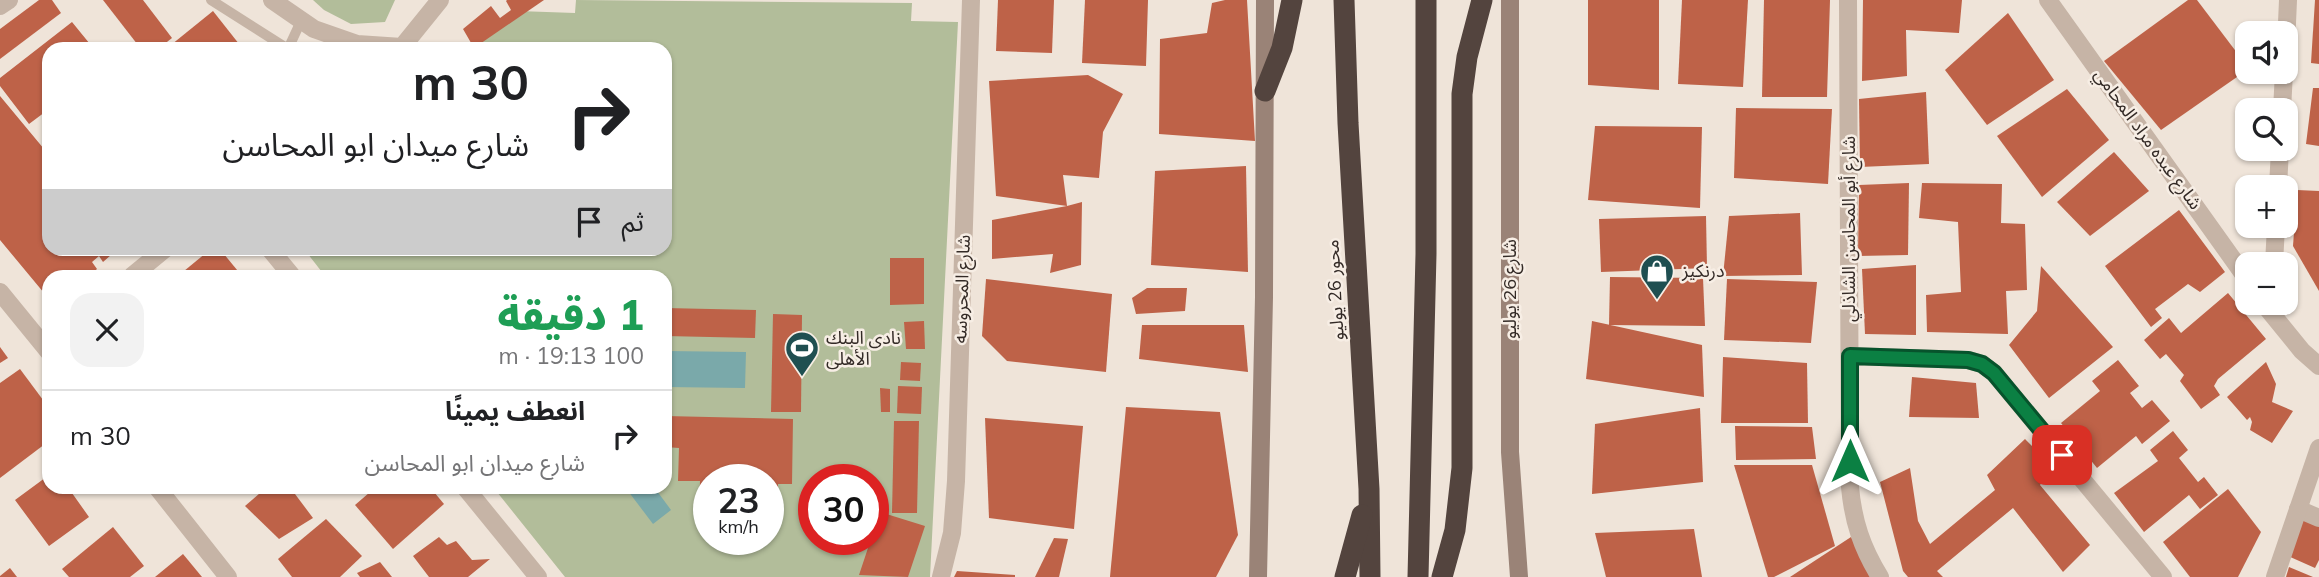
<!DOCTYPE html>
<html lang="ar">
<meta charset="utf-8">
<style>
body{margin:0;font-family:Mulish,"Noto Sans Arabic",sans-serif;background:#f2f2f2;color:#202124;direction:rtl;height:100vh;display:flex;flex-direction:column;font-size:26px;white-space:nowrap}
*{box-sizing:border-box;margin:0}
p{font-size:23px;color:#757577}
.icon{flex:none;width:38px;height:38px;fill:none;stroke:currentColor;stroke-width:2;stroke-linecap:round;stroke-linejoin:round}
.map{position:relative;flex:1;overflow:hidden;direction:ltr}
.drawer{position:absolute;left:42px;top:270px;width:630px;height:224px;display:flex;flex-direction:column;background:#fff;border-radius:21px;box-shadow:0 2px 5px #0004;direction:rtl}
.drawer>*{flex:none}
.banner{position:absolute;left:42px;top:42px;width:630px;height:214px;border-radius:21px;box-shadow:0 2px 5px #0004;direction:rtl;background:#fff;color:#202124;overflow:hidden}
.tools{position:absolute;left:2235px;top:21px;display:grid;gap:14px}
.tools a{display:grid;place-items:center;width:63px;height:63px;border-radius:14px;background:#fff;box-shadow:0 2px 5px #0004;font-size:35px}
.speed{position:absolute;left:693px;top:464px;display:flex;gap:14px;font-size:35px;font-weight:700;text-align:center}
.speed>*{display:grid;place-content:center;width:91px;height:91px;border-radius:50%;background:#fff;box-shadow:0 2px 5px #0004;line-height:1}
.speed small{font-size:18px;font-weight:400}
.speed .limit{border:10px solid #d22;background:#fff;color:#111}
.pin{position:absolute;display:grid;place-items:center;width:60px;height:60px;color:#fff;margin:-30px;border-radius:14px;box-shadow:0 4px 10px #0006}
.me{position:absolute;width:77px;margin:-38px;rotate:0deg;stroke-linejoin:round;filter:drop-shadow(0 0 5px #0008)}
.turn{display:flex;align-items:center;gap:24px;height:147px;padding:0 28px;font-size:32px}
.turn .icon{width:91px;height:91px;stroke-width:2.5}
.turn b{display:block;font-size:49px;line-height:60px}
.then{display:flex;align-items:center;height:66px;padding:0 28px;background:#0003;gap:14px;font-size:26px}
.round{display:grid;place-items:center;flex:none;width:74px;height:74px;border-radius:21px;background:#f2f2f2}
.overview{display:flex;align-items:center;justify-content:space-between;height:119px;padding:0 28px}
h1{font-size:42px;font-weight:800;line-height:52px;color:#1e9e55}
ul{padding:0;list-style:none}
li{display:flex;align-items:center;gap:21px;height:91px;padding:0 28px;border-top:2px solid #e0e0e0}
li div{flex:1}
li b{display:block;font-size:26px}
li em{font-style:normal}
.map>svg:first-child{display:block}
.green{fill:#b2bd9a;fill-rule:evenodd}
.water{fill:#7aa9aa}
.building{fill:#be6248}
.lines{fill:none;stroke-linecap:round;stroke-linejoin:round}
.service{stroke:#c6b4a6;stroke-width:10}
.minor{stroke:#c6b4a6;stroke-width:18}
.secondary{stroke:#9a8377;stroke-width:18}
.motorway{stroke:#53443e;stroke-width:21}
.route-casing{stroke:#07532c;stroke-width:18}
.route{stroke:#0b8043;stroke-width:12}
.labels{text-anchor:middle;stroke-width:5;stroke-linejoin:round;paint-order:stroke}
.street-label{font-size:18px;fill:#332a26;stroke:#f7eee5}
.poi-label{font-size:18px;fill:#332a26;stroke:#f7eee5;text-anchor:start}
</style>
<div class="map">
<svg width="2319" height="577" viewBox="0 0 2319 577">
<rect width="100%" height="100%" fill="#efe4d9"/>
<g class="green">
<path d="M313,0H395L385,22L351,24L324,10Z"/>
<path d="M576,0L912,3L911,21L958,22L930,577H565L493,487L665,486V276H325L304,249L665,248V49H465L518,11L575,13ZM709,480H768V539H709ZM814,480H873V539H814Z"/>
</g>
<g class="water">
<path d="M665,351L746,352L745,388L665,387Z"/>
<path d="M625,487H654L671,510L653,524Z"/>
</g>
<g class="building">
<path d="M39,0H52L61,13L0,59V29Z"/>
<path d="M103,0H143L172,38L158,49H141Z"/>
<path d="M507,0H544L474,48L463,29L491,6L500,18L511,10L506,1Z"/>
<path d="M998,0H1054L1052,53L996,51Z"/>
<path d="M1085,0H1148L1146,66L1082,63Z"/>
<path d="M1225,0H1247L1255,141L1159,134L1160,39L1207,33L1212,3Z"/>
<path d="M1588,0H1659V90L1588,85Z"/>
<path d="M1682,0H1748L1743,87L1678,84Z"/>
<path d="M1764,0H1830L1827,97H1762Z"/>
<path d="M1863,0H1962L1959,33L1906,30L1907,76L1862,81Z"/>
<path d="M2188,0H2197L2247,66V70L2161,130L2104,61Z"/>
<path d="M2315,0H2319V64L2311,63Z"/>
<path d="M213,11L243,49H166Z"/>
<path d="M2008,13L2054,80L1987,125L1945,70Z"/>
<path d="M72,22L94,49H49V109L29,124L0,86V78Z"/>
<path d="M1088,75L1123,94L1103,132L1099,178L1063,175L1067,206L1082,202L1081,265L1050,273L1053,254L992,259V220L1067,206L996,196L989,81Z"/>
<path d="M2313,88H2319V146L2306,144Z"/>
<path d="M2067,89L2109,140L2042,197L1997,136Z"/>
<path d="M1926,92L1929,164L1860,167L1859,99Z"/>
<path d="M0,96L49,155V248H119L103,262L99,256L92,262L97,269L89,276H49V299L0,240Z"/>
<path d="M1736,108L1832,109L1828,184L1734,178Z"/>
<path d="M1595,126L1702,127L1700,208L1588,200Z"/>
<path d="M2114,152L2149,191L2090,236L2057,202Z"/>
<path d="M1246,166L1248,272L1151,265L1155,171Z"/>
<path d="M1909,183L1908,255L1858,256L1859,185Z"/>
<path d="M1922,183L2002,184L2001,223L2025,224L2027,290L2006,291L2008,334L1927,332L1926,295L1961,292L1958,222L1919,218Z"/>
<path d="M2297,190L2319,191V291L2293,246Z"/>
<path d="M2179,210L2225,272L2200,292L2188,284L2155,309L2162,318L2151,327L2105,266Z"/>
<path d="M1800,213L1802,275L1723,276L1729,216Z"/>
<path d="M1706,216L1707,268L1601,272L1599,219Z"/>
<path d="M212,248H219L242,276H178Z"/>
<path d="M890,258H924V304L890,305Z"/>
<path d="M1916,265V335L1865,334L1862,269Z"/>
<path d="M2041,266L2113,347L2049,398L2009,345L2037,311Z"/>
<path d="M1610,277L1703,278L1705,326L1609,325Z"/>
<path d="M986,279L1112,294L1106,372L1007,361L982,336Z"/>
<path d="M1727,279L1817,282L1811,343L1724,340Z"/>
<path d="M1147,288H1187L1185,311L1136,314L1132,298Z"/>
<path d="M2228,293L2266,339L2218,379L2214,386L2220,395L2201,409L2180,381L2184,375L2166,354L2160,359L2144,340L2169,318L2181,333Z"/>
<path d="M665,308L756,310L755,338L665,336Z"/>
<path d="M773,314L802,315L801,412H771Z"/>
<path d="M924,321L925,349H906L904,322Z"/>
<path d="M1592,321L1702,345L1704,397L1586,379Z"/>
<path d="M1142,325H1244L1248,372L1139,359Z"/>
<path d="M0,347L8,358L0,363Z"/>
<path d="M1723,357L1807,363L1808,423H1721Z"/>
<path d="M2118,360L2139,386L2130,393L2142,408L2152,400L2170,421L2142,444L2136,436L2097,468L2061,423L2100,391L2092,381Z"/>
<path d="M901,362L921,363L920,381L900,380Z"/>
<path d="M2266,362L2276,384L2272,402L2293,411L2272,443L2250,430L2252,422L2250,417L2247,420L2227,397Z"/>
<path d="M20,369L49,408V441L0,478V383Z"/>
<path d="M1912,377L1976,383L1979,418L1909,417Z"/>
<path d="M898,386L922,387L921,414L897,413Z"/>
<path d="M880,388L890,389V412H881Z"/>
<path d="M1126,407L1220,412L1238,535L1216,577H1110Z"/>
<path d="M1700,408L1703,482L1592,494L1595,424Z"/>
<path d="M665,416L793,419L792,484H778L777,528L768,527V480H709V526H699L700,481H678L679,448L665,447Z"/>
<path d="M985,418L1083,426L1074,529L989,518Z"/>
<path d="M894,421H919L917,513H892Z"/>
<path d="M1735,426L1812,427L1816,459L1736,460Z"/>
<path d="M2173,431L2188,450L2179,458L2198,482L2204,477L2218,495L2200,509L2189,495L2144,532L2114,493L2158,461L2150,450Z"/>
<path d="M2025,439L2053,467L2040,485L2090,545L2063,572L2013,508L1937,571L1943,577H1908L1903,571L1880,482L1910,468L1918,521L1930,544L1995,490L1987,475Z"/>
<path d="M1734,465H1812L1835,546L1774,577H1768Z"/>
<path d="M49,475V486H67L89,517L49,546L15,500Z"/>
<path d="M268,486H289L313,518L279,539L245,506Z"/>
<path d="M377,486H429L444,504L393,549L355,505Z"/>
<path d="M2228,489L2261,532L2238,577H2190L2163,542Z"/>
<path d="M880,512L925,526L908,577L859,575L871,539H873V532Z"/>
<path d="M2305,515L2319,520V560L2315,568L2288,556Z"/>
<path d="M326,519L362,556L340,577H292L278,559Z"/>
<path d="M113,527L144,566L130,577H69L62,569Z"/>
<path d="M1694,529L1702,577H1606L1595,533Z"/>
<path d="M439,537L447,545L456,541L472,560L490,559L468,577H429L413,556Z"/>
<path d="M1851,537L1875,577H1790Z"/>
<path d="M1054,538L1068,539L1059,577H1035Z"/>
<path d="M183,554L202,577H155Z"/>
<path d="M380,562L392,577H360L357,573Z"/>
<path d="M2289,567L2313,577H2286Z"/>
<path d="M10,568L17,577H0V576Z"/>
<path d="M957,571L1015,575V577H954Z"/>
</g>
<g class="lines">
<g class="service">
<path d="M211,0L288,49"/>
<path d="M288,49L301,21"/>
</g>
<g class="minor">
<path d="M272,0L314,29L357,44L402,47L440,0"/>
<path d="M1848,0L1850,487C1853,521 1862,548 1880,577"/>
<path d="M2048,0L2247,279"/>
<path d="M0,6L9,0"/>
<path d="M2286,46L2288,0"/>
<path d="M2282,110L2284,72"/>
<path d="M2278,187L2280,149"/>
<path d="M269,248L292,276"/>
<path d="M2274,264L2276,226"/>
<path d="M132,276L166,248"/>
<path d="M0,292L49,352"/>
<path d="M2263,303L2302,351L2319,366"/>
<path d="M1850,356L1968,360L1982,364L1994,373L2163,577"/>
<path d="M156,486L228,577"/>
<path d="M464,486L538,577"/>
<path d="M2298,509L2319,518"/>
<path d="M941,577L952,533L956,481L971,0"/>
<path d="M2275,577L2319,448"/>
</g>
<g class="secondary">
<path d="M1510,0V452L1519,577"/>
<path d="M1258,577L1264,297L1265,0"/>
</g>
<g class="motorway">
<path d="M1344,0L1348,123L1369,489L1370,577"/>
<path d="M1265,91L1282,48L1292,0"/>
<path d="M1345,577L1362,515"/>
<path d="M1418,577L1426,254V0"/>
<path d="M1442,577L1455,530L1462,468V94L1467,57L1482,0"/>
</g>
</g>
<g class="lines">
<g class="route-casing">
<path id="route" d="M1850,461V356L1968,360L1982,364L1994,373L2062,455"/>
</g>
<use href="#route" class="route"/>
</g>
<defs>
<g id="shop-pin" transform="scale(1.75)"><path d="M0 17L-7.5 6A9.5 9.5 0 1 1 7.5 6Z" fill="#1f4f51" stroke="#f7eee5"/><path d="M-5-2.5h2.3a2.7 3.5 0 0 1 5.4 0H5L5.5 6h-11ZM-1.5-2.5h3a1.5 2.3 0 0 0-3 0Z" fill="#fff"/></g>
<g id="stadium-pin" transform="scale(1.75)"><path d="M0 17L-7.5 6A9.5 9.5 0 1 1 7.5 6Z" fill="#1f4f51" stroke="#f7eee5"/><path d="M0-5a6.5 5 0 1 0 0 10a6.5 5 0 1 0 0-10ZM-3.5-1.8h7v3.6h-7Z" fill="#fff"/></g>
</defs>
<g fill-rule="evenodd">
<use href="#shop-pin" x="1657" y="271"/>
<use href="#stadium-pin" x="802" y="348"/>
</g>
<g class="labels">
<g class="street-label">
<text transform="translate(2148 139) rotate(54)" y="6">شارع عبده مراد المحامي</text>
<text transform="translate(1849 229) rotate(-90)" y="6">شارع أبو المحاسن الشاذلي</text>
<text transform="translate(962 289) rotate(-88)" y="6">شارع المحروسه</text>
<text transform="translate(1510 289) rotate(-90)" y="6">شارع 26 يوليو</text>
<text transform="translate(1335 290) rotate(-93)" y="6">محور 26 يوليو</text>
</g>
<g class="poi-label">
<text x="1682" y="277">درنكيز</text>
<text x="826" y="344">نادى البنك<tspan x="826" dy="21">الأهلى</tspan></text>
</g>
</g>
</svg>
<div class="tools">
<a><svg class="icon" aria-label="sound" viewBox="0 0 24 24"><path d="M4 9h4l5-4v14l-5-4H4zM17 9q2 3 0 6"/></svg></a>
<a><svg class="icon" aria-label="search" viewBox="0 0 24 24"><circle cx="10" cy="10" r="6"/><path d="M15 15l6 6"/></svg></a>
<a>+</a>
<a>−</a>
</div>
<div class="speed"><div>23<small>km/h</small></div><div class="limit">30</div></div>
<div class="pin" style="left:2062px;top:455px;background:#d93025"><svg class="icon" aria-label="arrive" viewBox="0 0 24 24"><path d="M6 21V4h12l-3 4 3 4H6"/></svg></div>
<svg class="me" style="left:1850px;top:461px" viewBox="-20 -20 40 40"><path d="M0-17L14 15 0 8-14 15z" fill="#0b8043" stroke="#fff" stroke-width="4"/></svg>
<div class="banner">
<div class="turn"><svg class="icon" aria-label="right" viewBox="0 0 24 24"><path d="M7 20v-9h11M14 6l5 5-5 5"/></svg><div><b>30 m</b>شارع ميدان ابو المحاسن</div></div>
<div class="then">ثم<svg class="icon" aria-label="arrive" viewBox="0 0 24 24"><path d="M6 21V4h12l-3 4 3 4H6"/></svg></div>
</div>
<section class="drawer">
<div class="overview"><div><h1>1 دقيقة</h1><p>100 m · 19:13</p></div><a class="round"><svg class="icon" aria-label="close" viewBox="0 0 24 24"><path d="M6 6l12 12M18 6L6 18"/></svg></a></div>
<ul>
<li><svg class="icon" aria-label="right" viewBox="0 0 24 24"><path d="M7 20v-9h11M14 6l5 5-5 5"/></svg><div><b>انعطف يمينًا</b><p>شارع ميدان ابو المحاسن</p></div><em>30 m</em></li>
</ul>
</section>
</div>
